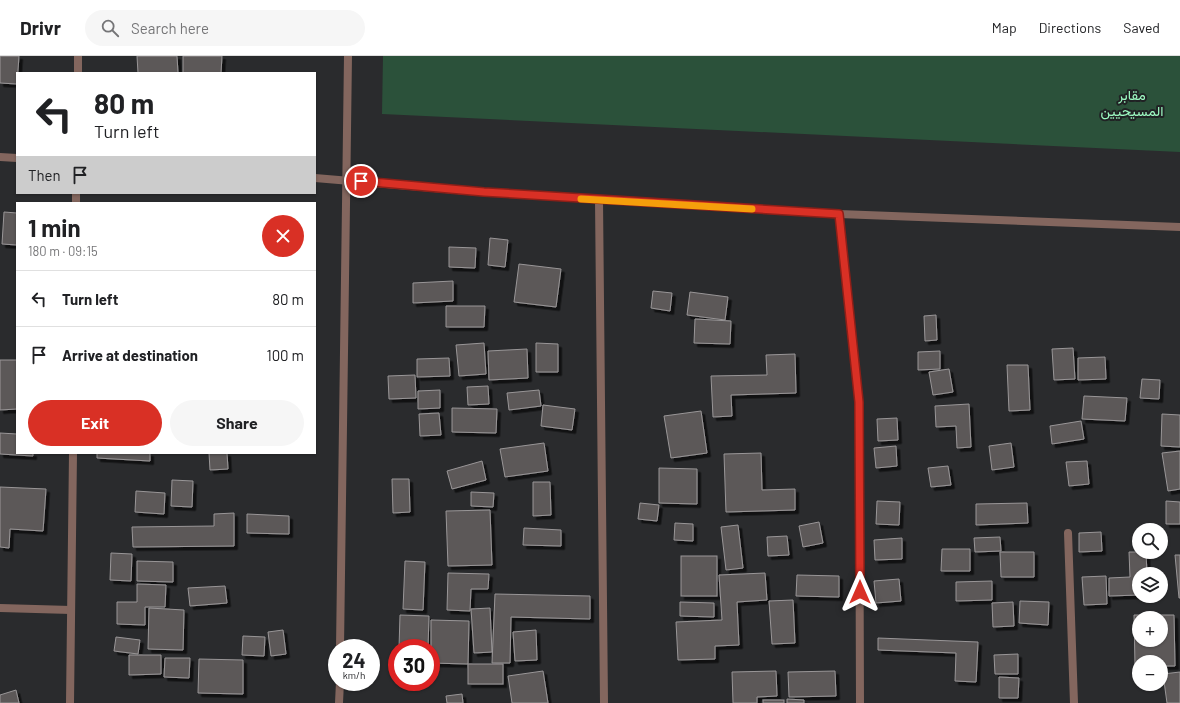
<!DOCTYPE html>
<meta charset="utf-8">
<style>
body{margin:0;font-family:Barlow,Vazirmatn,sans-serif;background:#f6f6f6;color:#202124;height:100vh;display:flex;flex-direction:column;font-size:15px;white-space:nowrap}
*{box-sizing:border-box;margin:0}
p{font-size:13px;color:#757577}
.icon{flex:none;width:22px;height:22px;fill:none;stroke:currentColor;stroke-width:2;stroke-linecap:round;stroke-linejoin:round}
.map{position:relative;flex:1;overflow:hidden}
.side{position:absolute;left:16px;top:146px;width:300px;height:252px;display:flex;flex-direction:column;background:#fff;border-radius:0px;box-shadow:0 1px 3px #0004}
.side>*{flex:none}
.banner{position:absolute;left:16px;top:16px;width:300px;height:122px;border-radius:0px;box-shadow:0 1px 3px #0004;background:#fff;color:#202124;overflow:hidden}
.tools{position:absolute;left:1132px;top:467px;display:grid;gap:8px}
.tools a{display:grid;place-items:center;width:36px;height:36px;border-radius:50%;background:#fff;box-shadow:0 1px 3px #0004;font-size:20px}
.speed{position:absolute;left:328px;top:583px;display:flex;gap:8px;font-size:20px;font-weight:700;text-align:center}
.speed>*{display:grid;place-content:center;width:52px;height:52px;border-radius:50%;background:#fff;box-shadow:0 1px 3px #0004;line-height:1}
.speed small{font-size:10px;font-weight:400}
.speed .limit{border:6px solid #d22;background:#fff;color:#111}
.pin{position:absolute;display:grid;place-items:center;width:34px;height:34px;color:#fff;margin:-17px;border:2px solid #fff;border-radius:50%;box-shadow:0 1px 4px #0007}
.me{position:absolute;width:44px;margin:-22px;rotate:0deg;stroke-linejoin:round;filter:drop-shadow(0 0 3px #0008)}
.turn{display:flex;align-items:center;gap:14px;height:84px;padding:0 12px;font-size:18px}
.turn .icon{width:52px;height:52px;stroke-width:2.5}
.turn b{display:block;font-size:28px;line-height:34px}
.then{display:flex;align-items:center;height:38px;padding:0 12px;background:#0003;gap:8px;font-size:15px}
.round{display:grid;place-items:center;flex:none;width:42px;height:42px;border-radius:21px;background:#f6f6f6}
.head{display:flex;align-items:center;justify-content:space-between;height:68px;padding:0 12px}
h1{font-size:24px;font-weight:700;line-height:30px}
.primary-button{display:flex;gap:8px;margin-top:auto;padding:8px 12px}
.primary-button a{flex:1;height:46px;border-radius:24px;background:#d93025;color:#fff;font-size:16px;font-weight:700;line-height:46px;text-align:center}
.primary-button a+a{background:#f6f6f6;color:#202124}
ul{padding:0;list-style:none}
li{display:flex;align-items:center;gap:12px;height:56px;padding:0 12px;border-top:1px solid #e0e0e0}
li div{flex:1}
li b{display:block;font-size:15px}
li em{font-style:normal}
header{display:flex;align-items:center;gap:24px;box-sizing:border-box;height:56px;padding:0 20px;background:#fff;border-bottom:1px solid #e0e0e0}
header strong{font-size:19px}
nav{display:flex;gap:22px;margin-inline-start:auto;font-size:14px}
.search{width:280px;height:36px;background:#f6f6f6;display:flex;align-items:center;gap:10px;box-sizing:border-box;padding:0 14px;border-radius:22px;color:#757577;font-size:15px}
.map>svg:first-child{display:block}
.green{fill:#2b513a}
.building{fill:#5c5859;stroke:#999697;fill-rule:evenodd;filter:url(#shadow)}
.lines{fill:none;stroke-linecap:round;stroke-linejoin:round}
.minor{stroke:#83665e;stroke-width:8}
.route-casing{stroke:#8d1f18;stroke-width:10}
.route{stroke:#d93025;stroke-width:7}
.slow{stroke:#f59e0b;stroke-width:7}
.labels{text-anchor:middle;stroke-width:4;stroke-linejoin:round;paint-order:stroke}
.park-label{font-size:14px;fill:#9dfac2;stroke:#202224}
</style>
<header>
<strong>Drivr</strong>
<div class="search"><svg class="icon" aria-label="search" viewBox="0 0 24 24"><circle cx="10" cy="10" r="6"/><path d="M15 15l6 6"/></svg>Search here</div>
<nav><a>Map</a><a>Directions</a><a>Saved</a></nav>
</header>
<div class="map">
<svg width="1180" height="647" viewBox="0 0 1180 647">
<defs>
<filter id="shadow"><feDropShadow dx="3.5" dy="3.5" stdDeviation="0" flood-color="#0009"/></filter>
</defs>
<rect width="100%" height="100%" fill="#2a2b2d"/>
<path class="green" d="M383,0H1180V96L382,58Z"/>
<g class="building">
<path d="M0,0H19L17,28L0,27Z"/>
<path d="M137,0H177L178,17H138Z"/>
<path d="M183,0H222L221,17H183Z"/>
<path d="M4,156L17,157V189L2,188Z"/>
<path d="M490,182L508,184L505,211L488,209Z"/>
<path d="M449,191L476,192L475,212L449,211Z"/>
<path d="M519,208L561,213L556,251L514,246Z"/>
<path d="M453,225V245L413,247V227Z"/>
<path d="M653,235L672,237L670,255L651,252Z"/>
<path d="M690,236L728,241L725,264L687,259Z"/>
<path d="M446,250H485L484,271H446Z"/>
<path d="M936,259L937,284L925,285L924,260Z"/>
<path d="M695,263L731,265L730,288L694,287Z"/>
<path d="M484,287L486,318L459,320L456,289Z"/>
<path d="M536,287L558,288V316H536Z"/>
<path d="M1073,292L1075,323L1054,324L1052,293Z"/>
<path d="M527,293L528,322L489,324L488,295Z"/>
<path d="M940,295V313L918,314V296Z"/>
<path d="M795,298L796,337L731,339L732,360L713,361L711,320L767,319L766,299Z"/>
<path d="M1105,301L1106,323L1078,324V302Z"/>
<path d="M449,302L450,320L417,321V303Z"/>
<path d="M0,304H17V353L0,354Z"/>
<path d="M1007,309H1028L1030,354L1009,355Z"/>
<path d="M949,313L953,336L933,339L929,316Z"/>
<path d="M415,319L416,342L389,343L388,320Z"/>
<path d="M1142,323L1160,324L1159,343L1140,342Z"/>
<path d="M488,330L489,348L468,349L467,331Z"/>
<path d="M440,334V352L418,353V335Z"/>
<path d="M539,334L541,350L509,354L507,337Z"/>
<path d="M1084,340L1127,342L1125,365L1082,363Z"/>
<path d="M969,348L971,391L957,392L956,370L936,371L935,350Z"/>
<path d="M543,349L575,353L572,374L541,370Z"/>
<path d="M452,352L497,353L496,377L452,376Z"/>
<path d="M701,355L707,397L671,402L664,360Z"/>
<path d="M439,357L441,379L420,380L419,358Z"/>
<path d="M1162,358L1180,359V391L1161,390Z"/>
<path d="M897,362L898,384L878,385L877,363Z"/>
<path d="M1081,365L1084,383L1052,388L1050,370Z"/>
<path d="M0,377L17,378V397H33V400L0,398Z"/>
<path d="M544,387L548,415L505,421L500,393Z"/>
<path d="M1011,387L1014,411L992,414L989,390Z"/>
<path d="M896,390L897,410L876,412L874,392Z"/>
<path d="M1180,395V433L1168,435L1162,397Z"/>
<path d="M97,397H150V405L97,402Z"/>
<path d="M209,397H227L228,413L210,414Z"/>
<path d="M761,397L762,434L795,433V454L726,456L724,398Z"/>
<path d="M482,405L486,424L452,433L447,415Z"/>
<path d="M1087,405L1089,428L1069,430L1066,406Z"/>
<path d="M948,410L951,429L931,431L928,412Z"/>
<path d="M659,412L697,413V448L659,447Z"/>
<path d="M392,423H409L410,456L393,457Z"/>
<path d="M172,424L193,425L192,451L171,450Z"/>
<path d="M533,426H550L551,459L533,460Z"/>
<path d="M0,431L46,433L43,475L10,473L9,492L0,491Z"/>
<path d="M136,435L165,437L164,458L135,456Z"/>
<path d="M471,436L494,437L493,451L471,450Z"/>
<path d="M877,445L900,446L899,469L876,468Z"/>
<path d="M1166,445L1180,446V468H1166Z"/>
<path d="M640,447L659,449L657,465L638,463Z"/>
<path d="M1027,447L1028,467L976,469V448Z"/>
<path d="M490,454L492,509L448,510L446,455Z"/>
<path d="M234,457V490L133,491L132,471L214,470V458Z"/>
<path d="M247,458L289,460V478L247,477Z"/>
<path d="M819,466L823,487L803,491L799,470Z"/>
<path d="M675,467L693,468V485L674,484Z"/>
<path d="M738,469L743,512L726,514L721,471Z"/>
<path d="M524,472L561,474V490L523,489Z"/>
<path d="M1101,476L1102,495L1079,496V477Z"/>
<path d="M787,480L789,499L768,500L767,481Z"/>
<path d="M1000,481L1001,495L975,496L974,482Z"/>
<path d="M902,482V503L875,504L874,484Z"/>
<path d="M942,493H970V515H941Z"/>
<path d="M1000,496H1034V521H1001Z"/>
<path d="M1129,496H1146L1147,518H1139V539L1109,540V522L1130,521Z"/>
<path d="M111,497L132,498L131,525L110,524Z"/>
<path d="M1175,499H1180V542H1179Z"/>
<rect x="681" y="500" width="36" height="40"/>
<path d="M137,505L173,506V526L137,525Z"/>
<path d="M405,505L425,506L423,554L403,553Z"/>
<path d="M448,517L489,518L488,533H471L470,555L447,554Z"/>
<path d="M765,517L767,544L737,546L739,589L715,590V603L678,604L676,566L722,564L719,519Z"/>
<path d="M797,519L839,520V541L796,540Z"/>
<path d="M1106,520L1107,548L1084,549L1082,521Z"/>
<path d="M899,523L901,545L876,547L874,525Z"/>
<path d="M992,525V544L956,545V526Z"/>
<path d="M137,528L166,529L165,551H145V569L117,568V546H137Z"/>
<path d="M225,530L227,547L190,550L188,532Z"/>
<path d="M495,538L590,540V563L511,561L510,607H492Z"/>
<path d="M793,544L795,587L772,588L769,545Z"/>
<path d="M1020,545L1049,546L1048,569L1019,567Z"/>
<path d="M680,546L714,547V561L680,560Z"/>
<path d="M1013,546L1014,570L993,571L992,547Z"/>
<path d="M149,552L184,554L183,594L148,593Z"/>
<path d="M490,552L492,596L474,597L471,553Z"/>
<path d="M400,559L429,560L428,592H399Z"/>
<path d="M1134,559H1174L1175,610H1161V606H1139V610H1135ZM1139,562H1161V584H1139Z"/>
<path d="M431,564L469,565L468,608L431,607Z"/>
<path d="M283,574L286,598L271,600L268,576Z"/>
<path d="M536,574L537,604L515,605L513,576Z"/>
<path d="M243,580L265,581L264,600L242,599Z"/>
<path d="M116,581L140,584L138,598L114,595Z"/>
<path d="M878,582L978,586L976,626L955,625L956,597L878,594Z"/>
<path d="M1018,598V618H995L994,599Z"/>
<path d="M129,599H161V618L129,619Z"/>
<path d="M165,602H190L189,622L164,621Z"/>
<path d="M199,603L243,604V638L198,637Z"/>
<rect x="468" y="608" width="35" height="20"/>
<path d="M543,615L548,647H512L508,620Z"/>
<path d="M776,615L777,640L757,641V647H733L732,616Z"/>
<path d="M835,615L836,640L789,641L788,616Z"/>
<path d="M1180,616V647H1167L1163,618Z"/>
<path d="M999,621L1019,622L1018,642H999Z"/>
<path d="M16,634L19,647H0V639Z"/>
<path d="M462,638L463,647H447L446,640Z"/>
<path d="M787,643L804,644V647H787Z"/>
<rect x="763" y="644" width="21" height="3"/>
</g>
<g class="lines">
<g class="minor">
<path d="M78,17V0"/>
<path d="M0,101L17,102"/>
<path d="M315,122L469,135L839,158L1180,171"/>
<path d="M599,144L604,647"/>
<path d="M76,147V137"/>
<path d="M839,158L859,346L860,647"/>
<path d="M1068,477L1074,647"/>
<path d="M0,552L71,554"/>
<path d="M340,592L348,0"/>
<path d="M70,647L73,397"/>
<path d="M339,647L340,626"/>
</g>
</g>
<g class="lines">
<g class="route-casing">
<path id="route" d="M361,125L484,136L839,158L859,346L860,536"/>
</g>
<use href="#route" class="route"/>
<path class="slow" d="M581,143L752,153"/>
</g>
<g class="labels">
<g class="park-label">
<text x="1132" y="44">مقابر<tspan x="1132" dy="16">المسيحيين</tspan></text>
</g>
</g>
</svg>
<div class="tools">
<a><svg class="icon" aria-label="search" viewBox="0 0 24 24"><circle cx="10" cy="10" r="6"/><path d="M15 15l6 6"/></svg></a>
<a><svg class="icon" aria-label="layers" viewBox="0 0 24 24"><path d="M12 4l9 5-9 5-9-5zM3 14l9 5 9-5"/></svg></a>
<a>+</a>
<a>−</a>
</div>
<div class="speed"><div>24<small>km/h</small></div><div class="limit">30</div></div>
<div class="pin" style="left:361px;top:125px;background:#d93025"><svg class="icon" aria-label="arrive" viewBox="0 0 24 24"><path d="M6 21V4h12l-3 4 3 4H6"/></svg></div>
<svg class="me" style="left:860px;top:536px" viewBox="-20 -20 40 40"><path d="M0-17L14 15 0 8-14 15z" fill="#d93025" stroke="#fff" stroke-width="4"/></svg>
<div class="banner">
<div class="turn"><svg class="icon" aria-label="left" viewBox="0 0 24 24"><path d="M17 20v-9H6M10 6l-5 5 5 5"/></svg><div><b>80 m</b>Turn left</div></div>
<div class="then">Then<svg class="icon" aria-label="arrive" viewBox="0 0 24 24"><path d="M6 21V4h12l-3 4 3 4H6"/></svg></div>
</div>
<section class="side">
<div class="head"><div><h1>1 min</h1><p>180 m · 09:15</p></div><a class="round" style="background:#d93025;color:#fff"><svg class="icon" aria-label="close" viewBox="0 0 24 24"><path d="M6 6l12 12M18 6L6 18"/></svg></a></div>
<ul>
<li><svg class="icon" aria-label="left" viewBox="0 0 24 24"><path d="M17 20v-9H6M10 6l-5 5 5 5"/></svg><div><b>Turn left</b></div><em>80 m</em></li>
<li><svg class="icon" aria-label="arrive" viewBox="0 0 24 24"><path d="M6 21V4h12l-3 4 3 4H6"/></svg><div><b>Arrive at destination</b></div><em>100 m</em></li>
</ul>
<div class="primary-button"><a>Exit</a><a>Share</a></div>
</section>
</div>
